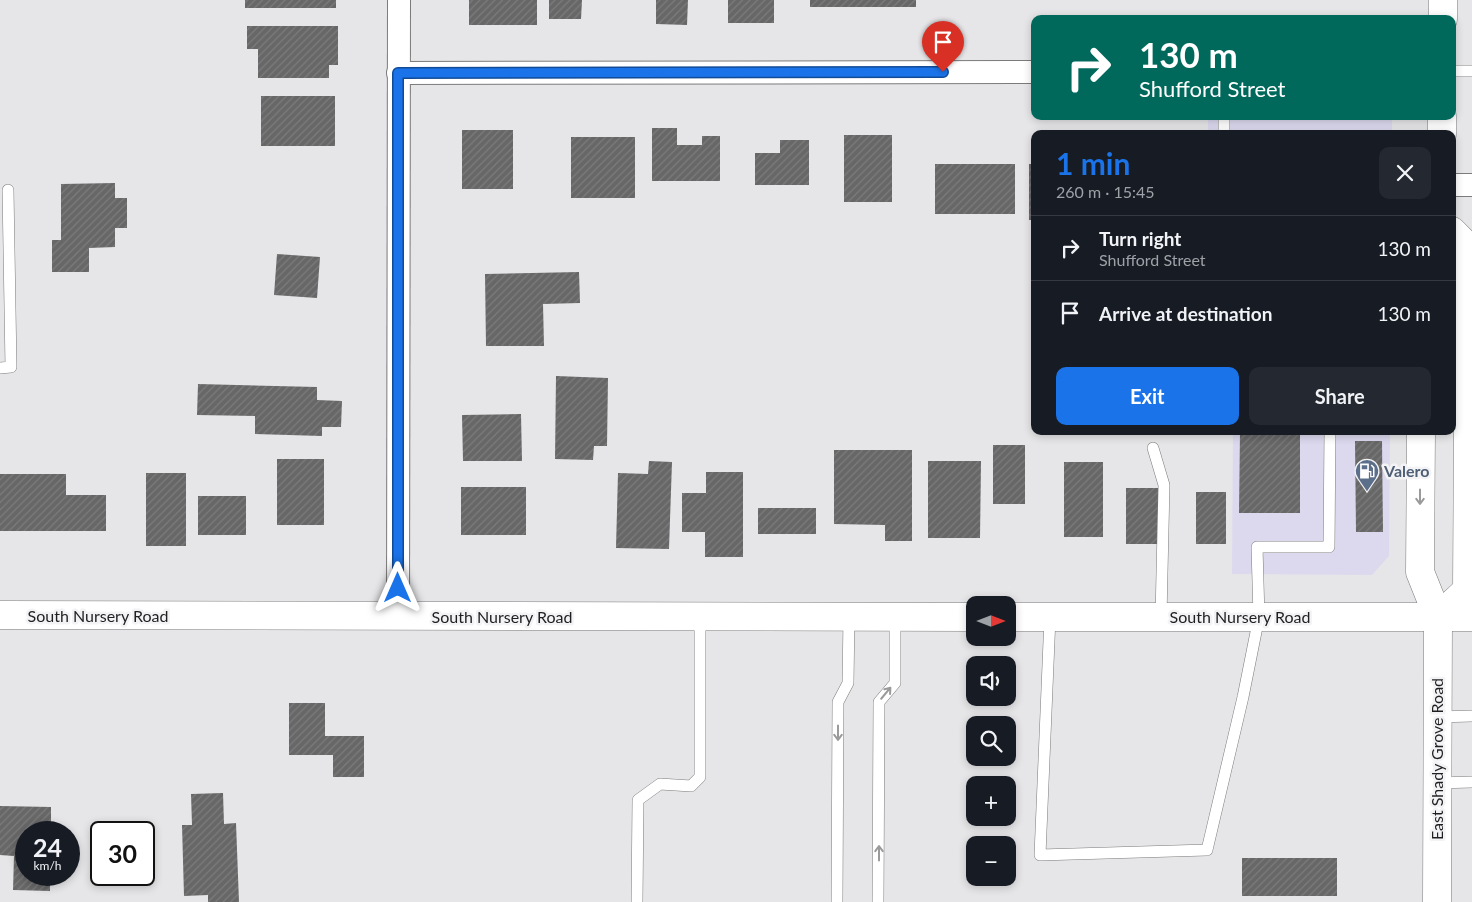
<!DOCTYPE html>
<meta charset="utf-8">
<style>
body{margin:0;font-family:Lato,sans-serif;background:#242831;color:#f1f3f6;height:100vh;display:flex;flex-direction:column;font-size:19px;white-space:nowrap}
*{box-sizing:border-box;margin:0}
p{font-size:16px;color:#9ea1a6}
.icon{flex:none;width:28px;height:28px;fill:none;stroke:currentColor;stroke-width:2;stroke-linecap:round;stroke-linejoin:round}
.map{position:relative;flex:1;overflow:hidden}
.side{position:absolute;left:1031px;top:130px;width:425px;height:305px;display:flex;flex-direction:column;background:#171b24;border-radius:10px;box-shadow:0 2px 8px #0003}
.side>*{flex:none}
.guide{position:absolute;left:1031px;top:15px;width:425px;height:105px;border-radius:10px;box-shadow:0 2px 8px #0003;background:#00695c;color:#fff;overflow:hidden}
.needle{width:32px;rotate:90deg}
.controls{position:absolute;left:966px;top:596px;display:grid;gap:10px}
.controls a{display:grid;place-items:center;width:50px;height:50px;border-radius:10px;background:#171b24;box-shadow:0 2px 8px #0003;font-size:25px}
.speed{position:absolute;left:15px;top:821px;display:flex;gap:10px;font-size:25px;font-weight:700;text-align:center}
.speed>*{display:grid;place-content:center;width:65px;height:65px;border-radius:50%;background:#171b24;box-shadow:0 2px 8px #0003;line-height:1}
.speed small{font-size:12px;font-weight:400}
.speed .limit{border:2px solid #111;border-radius:8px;background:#fff;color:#111}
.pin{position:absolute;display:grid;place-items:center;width:42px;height:42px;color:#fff;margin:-51px -21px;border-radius:50% 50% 50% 0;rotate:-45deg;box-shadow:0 0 5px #0007}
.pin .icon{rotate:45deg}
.me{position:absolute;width:55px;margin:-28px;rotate:0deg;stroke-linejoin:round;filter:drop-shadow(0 0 4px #0008)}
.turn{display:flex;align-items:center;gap:18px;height:105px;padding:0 25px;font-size:22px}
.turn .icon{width:65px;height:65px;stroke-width:2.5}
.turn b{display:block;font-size:35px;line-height:42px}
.round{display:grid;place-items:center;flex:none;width:52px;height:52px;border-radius:10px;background:#242831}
.overview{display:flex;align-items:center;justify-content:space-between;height:85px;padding:0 25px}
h1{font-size:30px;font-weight:700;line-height:38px;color:#1a73e8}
.action{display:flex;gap:10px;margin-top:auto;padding:10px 25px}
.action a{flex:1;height:58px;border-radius:10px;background:#1a73e8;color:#fff;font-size:20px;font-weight:700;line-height:58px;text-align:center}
.action a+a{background:#242831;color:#f1f3f6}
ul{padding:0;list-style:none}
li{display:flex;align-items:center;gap:15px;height:65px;padding:0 25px;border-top:1px solid #363941}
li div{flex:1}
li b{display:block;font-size:19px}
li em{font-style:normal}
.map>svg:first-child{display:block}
.commercial{fill:#dcd9ef}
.building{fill:url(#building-hatch)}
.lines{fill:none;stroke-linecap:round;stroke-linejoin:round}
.service-casing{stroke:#7b7b7c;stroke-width:12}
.minor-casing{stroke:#7b7b7c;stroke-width:24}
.tertiary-casing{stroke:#7b7b7c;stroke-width:29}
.secondary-casing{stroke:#7b7b7c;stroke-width:29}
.service{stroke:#fff;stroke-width:11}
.minor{stroke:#fff;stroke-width:22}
.tertiary{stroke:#fff;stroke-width:28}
.secondary{stroke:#fff;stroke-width:28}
.oneway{stroke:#9a9a9b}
.route-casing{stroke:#114b97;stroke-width:12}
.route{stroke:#1a73e8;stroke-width:9}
.labels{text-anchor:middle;stroke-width:5;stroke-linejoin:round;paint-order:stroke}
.service-label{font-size:16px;font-weight:bold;fill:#4e5e75;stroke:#f3f3f5;text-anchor:start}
.street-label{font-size:16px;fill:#1f1f20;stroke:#f3f3f5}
</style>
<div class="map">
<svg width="1472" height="902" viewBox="0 0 1472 902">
<defs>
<pattern id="building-hatch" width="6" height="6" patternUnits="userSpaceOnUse" patternTransform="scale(1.25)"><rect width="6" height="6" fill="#676768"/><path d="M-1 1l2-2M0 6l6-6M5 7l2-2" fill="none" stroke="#7c7c7d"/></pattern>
</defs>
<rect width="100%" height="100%" fill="#e6e6e8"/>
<g class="commercial">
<path d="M1208,119L1392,120V134H1208Z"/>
<path d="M1233,431H1390L1389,556L1372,575L1232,574Z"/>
</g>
<g class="building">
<rect x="245" y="0" width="91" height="8"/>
<rect x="469" y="0" width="68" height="25"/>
<path d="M549,0H582L581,19H549Z"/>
<path d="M656,0H688L687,25L656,24Z"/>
<rect x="728" y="0" width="46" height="23"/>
<rect x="810" y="0" width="106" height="7"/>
<path d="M247,26H338V65H329V78H258V49H247Z"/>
<rect x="261" y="96" width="74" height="50"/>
<path d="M652,128H677V145H702V136H720V181H652Z"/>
<rect x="462" y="130" width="51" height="59"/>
<rect x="844" y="135" width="48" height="67"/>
<rect x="571" y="137" width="64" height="61"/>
<path d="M780,140H809V185H755V153H780Z"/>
<rect x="935" y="164" width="80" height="50"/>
<rect x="1029" y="164" width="6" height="56"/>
<path d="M115,183V198H127V228H115V247L89,248V272H52V240H61V184Z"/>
<path d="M277,254L320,257L317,298L274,295Z"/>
<path d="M579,272L580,303L543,304L544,346H486L485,274Z"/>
<path d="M556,376L608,378L607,446H594L593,460L555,459Z"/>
<path d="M198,384L317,387V400L342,401L341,427H322V436L255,434V416L197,415Z"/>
<path d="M521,414L522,461H463L462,415Z"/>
<path d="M1240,431H1300V513H1239Z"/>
<path d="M1355,441H1382L1383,532H1356Z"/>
<rect x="993" y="445" width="32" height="59"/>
<path d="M834,450H912V541H885V525L834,524Z"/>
<rect x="277" y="459" width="47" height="66"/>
<path d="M649,461L672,462L669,549L616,548L618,473L648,474Z"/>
<path d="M928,461H981L980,538H928Z"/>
<rect x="1064" y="462" width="39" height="75"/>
<path d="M706,472H743V557H705V532H682V493H706Z"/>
<rect x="146" y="473" width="40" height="73"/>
<path d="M0,474H66V495H106V531H0Z"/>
<rect x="461" y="487" width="65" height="48"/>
<rect x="1126" y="488" width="33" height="56"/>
<rect x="1196" y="492" width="30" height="52"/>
<rect x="198" y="496" width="48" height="39"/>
<rect x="758" y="508" width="58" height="26"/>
<path d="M289,703H325V736H364V777H333V755H289Z"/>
<path d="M223,793L224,824L236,823L239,902H208V895L184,896L182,825H192L191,794Z"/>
<path d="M0,806L51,807V832H26V875H50V891L13,890L14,856L0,855Z"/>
<rect x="1242" y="858" width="95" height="38"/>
</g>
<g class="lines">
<g class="service-casing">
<g id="service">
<path d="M1452,71H1472"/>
<path d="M1224,134V116"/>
<path d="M0,368L11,367L8,190"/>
<path d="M1153,448L1164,485L1161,617"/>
<path d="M1050,617L1040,855L1207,850L1243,697L1259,617L1257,547H1329L1330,431"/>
<path d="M1438,717L1472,716"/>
<path d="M1437,783L1472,782"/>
<path d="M637,902L638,800L660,784L691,786L700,777V617"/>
<path d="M837,902L838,702L848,683L849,617"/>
<path d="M878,902L879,702L895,683V617"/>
</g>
</g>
<g class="minor-casing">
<g id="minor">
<path d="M398,73L1035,72"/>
<path d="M1452,185H1472"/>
<path d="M398,617L399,0"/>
</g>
</g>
<g class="tertiary-casing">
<g id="tertiary">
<path d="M0,615L975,617"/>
<path d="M1008,617H1472"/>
</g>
</g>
<g class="secondary-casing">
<g id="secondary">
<path d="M1443,19V0"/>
<path d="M1442,134V116"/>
<path d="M1421,431L1420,572L1438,617L1437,902"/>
<path d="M1438,617L1467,590L1469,248L1452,231"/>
</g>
</g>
<use href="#service" class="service"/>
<use href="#minor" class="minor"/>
<use href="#tertiary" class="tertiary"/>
<use href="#secondary" class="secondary"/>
</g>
<defs><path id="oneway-shaft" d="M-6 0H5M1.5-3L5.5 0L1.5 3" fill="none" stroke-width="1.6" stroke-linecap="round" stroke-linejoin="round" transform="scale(1.25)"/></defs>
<g class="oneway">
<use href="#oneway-shaft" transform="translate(1420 497) rotate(90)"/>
<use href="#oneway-shaft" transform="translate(886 693) rotate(-50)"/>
<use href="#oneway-shaft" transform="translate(838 733) rotate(90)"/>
<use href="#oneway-shaft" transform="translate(879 853) rotate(-90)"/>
</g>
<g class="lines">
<g class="route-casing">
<path id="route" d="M398,588V73L943,72"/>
</g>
<use href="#route" class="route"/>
</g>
<defs>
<g id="fuel-pin" transform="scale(1.25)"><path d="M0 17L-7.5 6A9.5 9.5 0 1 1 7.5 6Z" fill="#5c6f8a" stroke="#f3f3f5"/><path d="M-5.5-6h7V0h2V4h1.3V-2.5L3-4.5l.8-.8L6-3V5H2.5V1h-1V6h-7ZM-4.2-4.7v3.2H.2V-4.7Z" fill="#fff"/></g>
</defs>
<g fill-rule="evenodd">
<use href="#fuel-pin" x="1367" y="471"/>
</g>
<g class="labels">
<g class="service-label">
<text x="1384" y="477">Valero</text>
</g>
<g class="street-label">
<text x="98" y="622">South Nursery Road</text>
<text x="502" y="623">South Nursery Road</text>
<text x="1240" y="623">South Nursery Road</text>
<text transform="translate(1437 759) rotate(-90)" y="6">East Shady Grove Road</text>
</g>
</g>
</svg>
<div class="controls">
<a><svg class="needle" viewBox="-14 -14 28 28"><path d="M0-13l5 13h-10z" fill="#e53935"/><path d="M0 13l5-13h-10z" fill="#9ea1a6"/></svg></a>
<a><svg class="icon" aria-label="sound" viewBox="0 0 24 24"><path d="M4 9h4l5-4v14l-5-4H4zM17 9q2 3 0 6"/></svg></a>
<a><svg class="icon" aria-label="search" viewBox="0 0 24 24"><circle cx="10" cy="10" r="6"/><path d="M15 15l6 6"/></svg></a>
<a>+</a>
<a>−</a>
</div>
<div class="speed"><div>24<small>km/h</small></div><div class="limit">30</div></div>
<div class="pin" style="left:943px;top:72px;background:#d93025"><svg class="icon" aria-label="arrive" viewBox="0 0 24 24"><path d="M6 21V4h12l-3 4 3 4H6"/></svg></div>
<svg class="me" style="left:398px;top:588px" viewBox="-20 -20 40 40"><path d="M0-17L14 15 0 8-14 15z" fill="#1a73e8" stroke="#fff" stroke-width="4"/></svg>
<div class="guide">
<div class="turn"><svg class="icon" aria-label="right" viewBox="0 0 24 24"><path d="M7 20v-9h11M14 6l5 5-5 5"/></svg><div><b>130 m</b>Shufford Street</div></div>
</div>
<section class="side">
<div class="overview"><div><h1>1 min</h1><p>260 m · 15:45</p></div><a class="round"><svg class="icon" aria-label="close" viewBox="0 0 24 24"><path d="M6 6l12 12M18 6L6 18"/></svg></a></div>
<ul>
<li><svg class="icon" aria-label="right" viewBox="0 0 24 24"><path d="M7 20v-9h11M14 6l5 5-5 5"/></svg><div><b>Turn right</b><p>Shufford Street</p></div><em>130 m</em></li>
<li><svg class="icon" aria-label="arrive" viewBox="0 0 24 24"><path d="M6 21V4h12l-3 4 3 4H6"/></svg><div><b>Arrive at destination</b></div><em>130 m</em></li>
</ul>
<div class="action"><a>Exit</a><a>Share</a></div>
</section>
</div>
